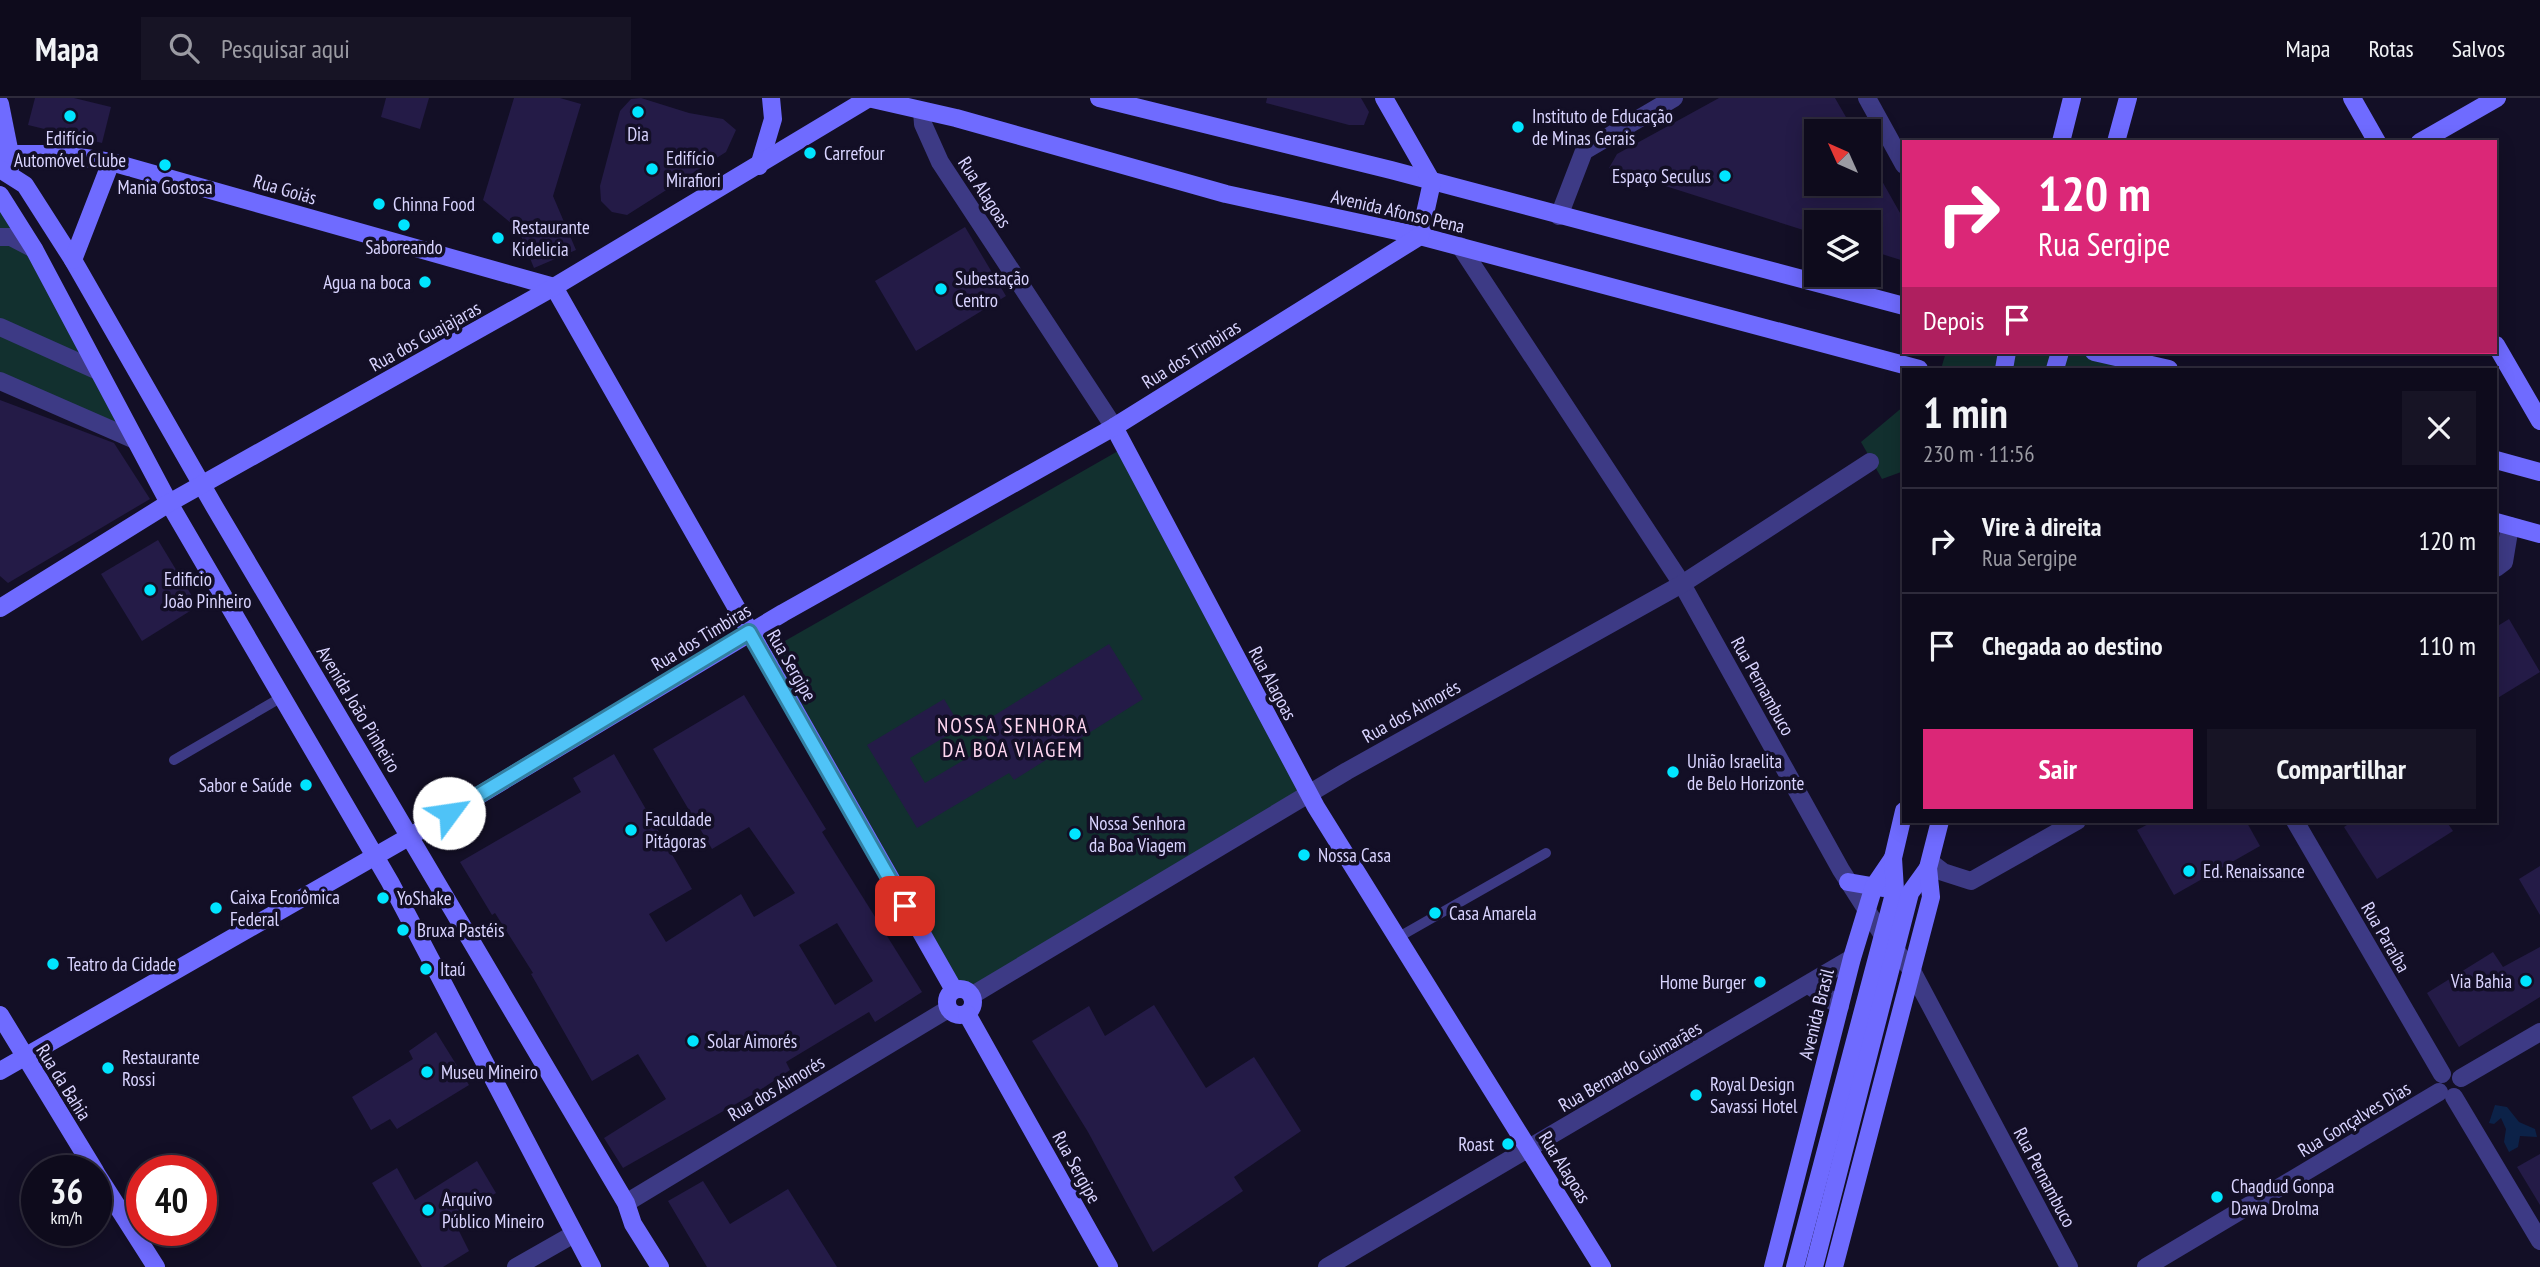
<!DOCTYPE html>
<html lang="pt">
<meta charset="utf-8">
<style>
body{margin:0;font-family:"PT Sans Narrow",sans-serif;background:#171425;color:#f1f3f6;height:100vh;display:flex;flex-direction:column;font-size:26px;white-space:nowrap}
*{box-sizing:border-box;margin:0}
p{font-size:23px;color:#9b9ba3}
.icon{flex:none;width:38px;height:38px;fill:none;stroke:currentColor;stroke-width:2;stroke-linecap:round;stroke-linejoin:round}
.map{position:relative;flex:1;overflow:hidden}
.details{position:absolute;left:1902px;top:270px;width:595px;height:455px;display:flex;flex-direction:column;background:#0e0b1c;border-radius:0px;box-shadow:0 4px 18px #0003,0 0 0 2px #2e2b3b}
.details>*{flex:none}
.hud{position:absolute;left:1902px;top:42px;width:595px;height:214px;border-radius:0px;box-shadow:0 4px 18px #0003,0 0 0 2px #2e2b3b;background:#db2777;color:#fff;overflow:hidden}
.needle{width:46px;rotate:315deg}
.fabs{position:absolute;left:1804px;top:21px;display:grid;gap:14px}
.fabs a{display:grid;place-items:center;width:77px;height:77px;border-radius:0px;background:#0e0b1c;box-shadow:0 4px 18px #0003,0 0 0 2px #2e2b3b;font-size:35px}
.speed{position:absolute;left:21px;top:1057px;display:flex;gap:14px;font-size:35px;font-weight:700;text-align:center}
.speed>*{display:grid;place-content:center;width:91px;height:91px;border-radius:50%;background:#0e0b1c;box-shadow:0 4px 18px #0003,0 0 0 2px #2e2b3b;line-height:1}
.speed small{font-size:18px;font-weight:400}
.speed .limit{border:10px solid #d22;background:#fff;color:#111}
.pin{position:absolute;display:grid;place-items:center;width:60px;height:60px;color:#fff;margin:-30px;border-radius:14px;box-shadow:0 4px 10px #0006}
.me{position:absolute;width:77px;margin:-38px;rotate:59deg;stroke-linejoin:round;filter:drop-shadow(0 0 5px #0008)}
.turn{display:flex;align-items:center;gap:24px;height:147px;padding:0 21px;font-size:32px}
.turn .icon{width:91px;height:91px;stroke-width:2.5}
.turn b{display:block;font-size:49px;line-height:60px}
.then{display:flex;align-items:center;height:66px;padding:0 21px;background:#0003;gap:14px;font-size:26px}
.round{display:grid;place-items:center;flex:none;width:74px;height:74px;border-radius:0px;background:#171425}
.summary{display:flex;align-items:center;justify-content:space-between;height:119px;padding:0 21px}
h1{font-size:42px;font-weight:600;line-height:52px}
.action{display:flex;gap:14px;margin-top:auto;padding:14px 21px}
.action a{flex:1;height:80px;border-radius:0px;background:#db2777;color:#fff;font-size:28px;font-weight:600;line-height:80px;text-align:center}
.action a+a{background:#171425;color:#f1f3f6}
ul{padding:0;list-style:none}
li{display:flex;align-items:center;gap:21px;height:105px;padding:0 21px;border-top:2px solid #2e2b3b}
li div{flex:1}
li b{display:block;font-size:26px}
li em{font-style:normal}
header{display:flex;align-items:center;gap:42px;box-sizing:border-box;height:98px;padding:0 35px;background:#0e0b1c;border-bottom:2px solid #2e2b3b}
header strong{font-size:33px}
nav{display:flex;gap:38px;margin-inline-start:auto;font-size:24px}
.search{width:490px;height:63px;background:#171425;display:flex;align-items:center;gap:18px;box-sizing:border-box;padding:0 24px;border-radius:0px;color:#9b9ba3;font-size:26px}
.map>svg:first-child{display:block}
.green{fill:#12302f}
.water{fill:#0c2248}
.building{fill:#241b47;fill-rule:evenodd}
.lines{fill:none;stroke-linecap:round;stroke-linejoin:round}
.lane{stroke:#3d3a85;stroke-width:10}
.street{stroke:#3d3a85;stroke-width:18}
.secondary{stroke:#6f6bff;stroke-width:18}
.route-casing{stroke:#337fa1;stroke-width:18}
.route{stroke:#4fc3f7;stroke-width:12}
.poi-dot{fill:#00e5ff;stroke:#130f26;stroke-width:2.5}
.labels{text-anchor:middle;stroke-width:7;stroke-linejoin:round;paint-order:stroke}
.poi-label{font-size:19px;fill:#d9d4ff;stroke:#130f26;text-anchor:start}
.street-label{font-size:19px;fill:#d9d4ff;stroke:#130f26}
.neighbourhood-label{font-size:21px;letter-spacing:2px;fill:#ffd6f0;stroke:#130f26}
</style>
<header>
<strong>Mapa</strong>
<div class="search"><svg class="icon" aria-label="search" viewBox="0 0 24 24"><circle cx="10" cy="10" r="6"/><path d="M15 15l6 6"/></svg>Pesquisar aqui</div>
<nav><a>Mapa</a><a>Rotas</a><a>Salvos</a></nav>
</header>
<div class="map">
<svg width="2540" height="1169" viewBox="0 0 2540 1169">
<rect width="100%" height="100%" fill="#130f26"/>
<g class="green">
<path d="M0,106L140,350L0,291Z"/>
<path d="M1946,254H2089L2162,271H1941Z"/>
<path d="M1904,308V373L1882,381L1861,344Z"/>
<path d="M1125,349L1308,681L1290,705L966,892H959L762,556Z"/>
</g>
<path class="water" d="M2495,1007L2507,1009L2519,1024L2535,1031L2537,1039L2520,1038L2518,1049L2509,1054L2504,1044L2506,1031L2501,1020L2494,1026L2489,1025Z"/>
<g class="building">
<path d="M35,0H74L111,9L102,45L28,27Z"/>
<path d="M386,0H429L420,31L381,19Z"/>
<path d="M514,0H560L581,6L553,98L576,152L534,170L518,131L483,102Z"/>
<path d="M641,0L689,15L723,21L736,32L726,54L627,117L612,114L601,103L600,88L620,13L631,1Z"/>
<path d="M1267,0H1361L1369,14L1364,27H1349L1266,5Z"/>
<path d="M1719,0H1835L1854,33H1816V86H1869V60L1904,122V163L1869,152V124H1816V136L1609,70L1617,56Z"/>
<path d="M965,129L1006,198L916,253L875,183Z"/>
<path d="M0,302L114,345L150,401L8,485L0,478Z"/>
<path d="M158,442L198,508L142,543L101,476Z"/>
<path d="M2509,521L2540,574L2496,601V529Z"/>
<path d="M1109,546L1143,601L1014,682L1009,675L917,730L867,647L944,601L961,629L910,660L925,685L991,646L979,627Z"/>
<path d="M744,597L826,731L822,734L922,894L875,924L869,914L786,964L790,972L757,994L623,1070L604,1040L666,1001L638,956L592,983L531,876L533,875L495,815L492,817L460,764L581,694L573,680L614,656L692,791L649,816L666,844L741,796L754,819L795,795L749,729L712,751L653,651ZM837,825L873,883L835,907L799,847Z"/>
<path d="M2154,723H2246L2260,748L2174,797L2137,732Z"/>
<path d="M2353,723H2446L2453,733L2377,781L2344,729Z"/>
<path d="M2540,768V817L2519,781Z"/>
<path d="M2540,849V899L2459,949L2427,895L2493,854L2503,869Z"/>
<path d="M1154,907L1206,990L1254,959L1301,1033L1234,1079L1243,1093L1153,1154L1088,1034L1032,943L1089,908L1105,938Z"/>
<path d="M436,934L469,987L397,1031L390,1021L371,1032L352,999L413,961L409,953Z"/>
<path d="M2540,1056V1107L2517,1069Z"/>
<path d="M477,1063L496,1095L453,1121L469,1153L443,1169H422L372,1085L397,1070L415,1102Z"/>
<path d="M703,1083L730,1126L788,1091L837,1169H707L668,1103Z"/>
</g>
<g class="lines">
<g class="lane">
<path d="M174,662L282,599"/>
<path d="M1397,840L1546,755"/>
</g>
<g class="street">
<path d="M1867,0L1904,67"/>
<path d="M922,13L923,26L940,64L1114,329"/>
<path d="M1559,118L1584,53L1674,0"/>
<path d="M0,139H11L34,151"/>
<path d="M1460,148L1682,486L1841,772L1882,836L1911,871L2069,1169"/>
<path d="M0,229L96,272"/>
<path d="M0,283L135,342"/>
<path d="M2496,470L2504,464L2510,428"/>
<path d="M2295,723L2442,976"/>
<path d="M1930,764L1943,774L1971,783L2077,723"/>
<path d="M1810,888L1840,908"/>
<path d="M971,898L1347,673L1682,486L1870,364"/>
<path d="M2461,980L2540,934"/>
<path d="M2454,999L2540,1143"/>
<path d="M626,1105L948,911"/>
<path d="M516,1169L574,1136"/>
<path d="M1327,1169L1852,860"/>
<path d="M2146,1169L2439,994"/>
</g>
<g class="secondary">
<path d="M868,0L956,20L1226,96L1420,138L1919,271"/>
<path d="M1099,0L1391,72L1904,208"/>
<path d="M1384,0L1432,84L1420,138"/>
<path d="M2352,0L2377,44"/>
<path d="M0,6L12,66"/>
<path d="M2061,44L2072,0"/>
<path d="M2116,44L2128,0"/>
<path d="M2420,44L2497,0"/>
<path d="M0,56H60L111,64L554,189L954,892"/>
<path d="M759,68L773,21L771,0"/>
<path d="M0,71L25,87L73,162L214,408L626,1105L633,1126L660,1169"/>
<path d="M0,97L34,151L169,405L390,784L592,1169"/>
<path d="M73,162L111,64"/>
<path d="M2496,247L2540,323"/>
<path d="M2094,254L2169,271"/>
<path d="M2004,271L2007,254"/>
<path d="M2055,271L2060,254"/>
<path d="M1114,329L1316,709L1602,1169"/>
<path d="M2496,362L2540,374"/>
<path d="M2496,424L2540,436"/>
<path d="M0,510L169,405L554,189L869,0"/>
<path d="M1848,784L1883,790"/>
<circle cx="960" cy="904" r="13"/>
<path d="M967,916L1109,1169"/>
<path d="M0,917L95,1073"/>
<path d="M0,973L426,729L783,515L1114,329L1420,138"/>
<path d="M96,1075L156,1169"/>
<path d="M1773,1169L1852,860L1874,788L1893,760"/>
<path d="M1795,1169L1895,792L1893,760L1904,713"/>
<path d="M1814,1169L1910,795L1928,770"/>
<path d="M1834,1169L1931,799L1928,770L1940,723"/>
</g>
</g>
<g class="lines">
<g class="route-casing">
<path id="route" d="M449,715L749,534L905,808"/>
</g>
<use href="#route" class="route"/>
</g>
<g class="poi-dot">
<circle cx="638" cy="14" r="7"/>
<circle cx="70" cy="18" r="7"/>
<circle cx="1518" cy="29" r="7"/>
<circle cx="810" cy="55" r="7"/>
<circle cx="165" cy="67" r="7"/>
<circle cx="652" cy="71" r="7"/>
<circle cx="1725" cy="78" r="7"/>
<circle cx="379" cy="106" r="7"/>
<circle cx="404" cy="127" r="7"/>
<circle cx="498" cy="140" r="7"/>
<circle cx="425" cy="184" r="7"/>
<circle cx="941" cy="191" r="7"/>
<circle cx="150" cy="492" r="7"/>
<circle cx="1673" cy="674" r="7"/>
<circle cx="306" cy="687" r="7"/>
<circle cx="631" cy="732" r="7"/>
<circle cx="1075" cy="736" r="7"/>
<circle cx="1304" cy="757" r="7"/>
<circle cx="2189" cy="773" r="7"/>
<circle cx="383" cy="800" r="7"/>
<circle cx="216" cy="810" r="7"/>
<circle cx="1435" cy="815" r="7"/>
<circle cx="403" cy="832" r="7"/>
<circle cx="53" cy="866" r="7"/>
<circle cx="426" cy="871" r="7"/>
<circle cx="2526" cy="883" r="7"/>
<circle cx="1760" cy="884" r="7"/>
<circle cx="693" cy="943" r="7"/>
<circle cx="108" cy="970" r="7"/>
<circle cx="427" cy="974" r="7"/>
<circle cx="1696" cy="997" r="7"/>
<circle cx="1508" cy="1046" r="7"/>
<circle cx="2217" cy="1099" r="7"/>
<circle cx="428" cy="1112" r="7"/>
</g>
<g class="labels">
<g class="poi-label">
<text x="1532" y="25">Instituto de Educação<tspan x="1532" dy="22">de Minas Gerais</tspan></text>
<text x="638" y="43" text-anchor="middle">Dia</text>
<text x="70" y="47" text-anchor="middle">Edifício<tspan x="70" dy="22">Automóvel Clube</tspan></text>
<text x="824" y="62">Carrefour</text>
<text x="666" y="67">Edifício<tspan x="666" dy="22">Mirafiori</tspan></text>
<text x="1711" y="85" text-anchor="end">Espaço Seculus</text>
<text x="165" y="96" text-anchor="middle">Mania Gostosa</text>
<text x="393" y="113">Chinna Food</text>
<text x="512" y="136">Restaurante<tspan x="512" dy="22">Kidelicia</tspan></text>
<text x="404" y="156" text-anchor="middle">Saboreando</text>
<text x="955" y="187">Subestação<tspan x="955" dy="22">Centro</tspan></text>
<text x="411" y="191" text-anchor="end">Agua na boca</text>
<text x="164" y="488">Edificio<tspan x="164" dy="22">João Pinheiro</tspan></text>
<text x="1687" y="670">União Israelita<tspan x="1687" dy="22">de Belo Horizonte</tspan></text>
<text x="292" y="694" text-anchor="end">Sabor e Saúde</text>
<text x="645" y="728">Faculdade<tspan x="645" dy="22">Pitágoras</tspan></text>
<text x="1089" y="732">Nossa Senhora<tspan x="1089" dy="22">da Boa Viagem</tspan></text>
<text x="1318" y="764">Nossa Casa</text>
<text x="2203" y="780">Ed. Renaissance</text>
<text x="230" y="806">Caixa Econômica<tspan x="230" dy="22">Federal</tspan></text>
<text x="397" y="807">YoShake</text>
<text x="1449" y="822">Casa Amarela</text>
<text x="417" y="839">Bruxa Pastéis</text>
<text x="67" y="873">Teatro da Cidade</text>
<text x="440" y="878">Itaú</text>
<text x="2512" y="890" text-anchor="end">Via Bahia</text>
<text x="1746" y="891" text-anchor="end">Home Burger</text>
<text x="707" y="950">Solar Aimorés</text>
<text x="122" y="966">Restaurante<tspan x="122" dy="22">Rossi</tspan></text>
<text x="441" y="981">Museu Mineiro</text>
<text x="1710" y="993">Royal Design<tspan x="1710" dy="22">Savassi Hotel</tspan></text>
<text x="1494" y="1053" text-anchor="end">Roast</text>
<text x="2231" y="1095">Chagdud Gonpa<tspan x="2231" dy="22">Dawa Drolma</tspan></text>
<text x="442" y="1108">Arquivo<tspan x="442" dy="22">Público Mineiro</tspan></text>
</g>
<g class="street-label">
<text transform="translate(285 91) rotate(16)" y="7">Rua Goiás</text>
<text transform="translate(985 94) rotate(57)" y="7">Rua Alagoas</text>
<text transform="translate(1398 113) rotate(13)" y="7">Avenida Afonso Pena</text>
<text transform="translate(425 238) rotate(-29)" y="7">Rua dos Guajajaras</text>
<text transform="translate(1191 256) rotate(-32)" y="7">Rua dos Timbiras</text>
<text transform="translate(701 539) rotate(-31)" y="7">Rua dos Timbiras</text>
<text transform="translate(792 567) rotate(60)" y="7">Rua Sergipe</text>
<text transform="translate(1273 585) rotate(62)" y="7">Rua Alagoas</text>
<text transform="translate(1763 588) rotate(61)" y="7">Rua Pernambuco</text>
<text transform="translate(359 611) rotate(59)" y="7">Avenida João Pinheiro</text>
<text transform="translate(1411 613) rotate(-29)" y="7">Rua dos Aimorés</text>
<text transform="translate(2386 839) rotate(60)" y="7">Rua Paraíba</text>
<text transform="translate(1816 916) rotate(-76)" y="7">Avenida Brasil</text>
<text transform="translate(1630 968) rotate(-30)" y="7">Rua Bernardo Guimarães</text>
<text transform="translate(64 984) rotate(58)" y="7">Rua da Bahia</text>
<text transform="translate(776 990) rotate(-31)" y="7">Rua dos Aimorés</text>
<text transform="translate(2354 1021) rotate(-31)" y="7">Rua Gonçalves Dias</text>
<text transform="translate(1077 1069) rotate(61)" y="7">Rua Sergipe</text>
<text transform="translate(1565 1069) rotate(58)" y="7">Rua Alagoas</text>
<text transform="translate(2045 1079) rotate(62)" y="7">Rua Pernambuco</text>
</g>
<g class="neighbourhood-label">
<text x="1013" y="635">NOSSA SENHORA<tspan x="1013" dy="24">DA BOA VIAGEM</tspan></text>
</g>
</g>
</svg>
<div class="fabs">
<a><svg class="needle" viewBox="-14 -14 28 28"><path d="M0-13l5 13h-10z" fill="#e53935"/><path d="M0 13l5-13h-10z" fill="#9b9ba3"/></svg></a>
<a><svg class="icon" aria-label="layers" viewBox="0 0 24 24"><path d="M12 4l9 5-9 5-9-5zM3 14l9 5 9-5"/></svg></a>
</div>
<div class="speed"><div>36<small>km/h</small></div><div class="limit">40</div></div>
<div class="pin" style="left:905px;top:808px;background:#d93025"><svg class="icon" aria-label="arrive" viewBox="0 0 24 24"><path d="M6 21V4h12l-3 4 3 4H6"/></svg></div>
<svg class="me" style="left:449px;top:715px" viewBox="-20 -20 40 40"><circle r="19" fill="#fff"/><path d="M0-13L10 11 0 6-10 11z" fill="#4fc3f7"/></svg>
<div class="hud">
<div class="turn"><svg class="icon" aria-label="right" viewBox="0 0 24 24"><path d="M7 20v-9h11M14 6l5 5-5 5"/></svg><div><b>120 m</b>Rua Sergipe</div></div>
<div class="then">Depois<svg class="icon" aria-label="arrive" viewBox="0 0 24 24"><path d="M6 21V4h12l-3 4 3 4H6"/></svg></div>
</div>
<section class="details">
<div class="summary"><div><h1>1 min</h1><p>230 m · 11:56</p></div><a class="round"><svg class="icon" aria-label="close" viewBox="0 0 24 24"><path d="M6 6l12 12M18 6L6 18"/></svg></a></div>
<ul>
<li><svg class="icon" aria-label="right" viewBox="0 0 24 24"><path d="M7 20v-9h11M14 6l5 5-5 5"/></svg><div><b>Vire à direita</b><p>Rua Sergipe</p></div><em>120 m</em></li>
<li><svg class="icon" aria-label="arrive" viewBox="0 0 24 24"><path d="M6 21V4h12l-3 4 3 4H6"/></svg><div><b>Chegada ao destino</b></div><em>110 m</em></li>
</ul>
<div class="action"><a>Sair</a><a>Compartilhar</a></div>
</section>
</div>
